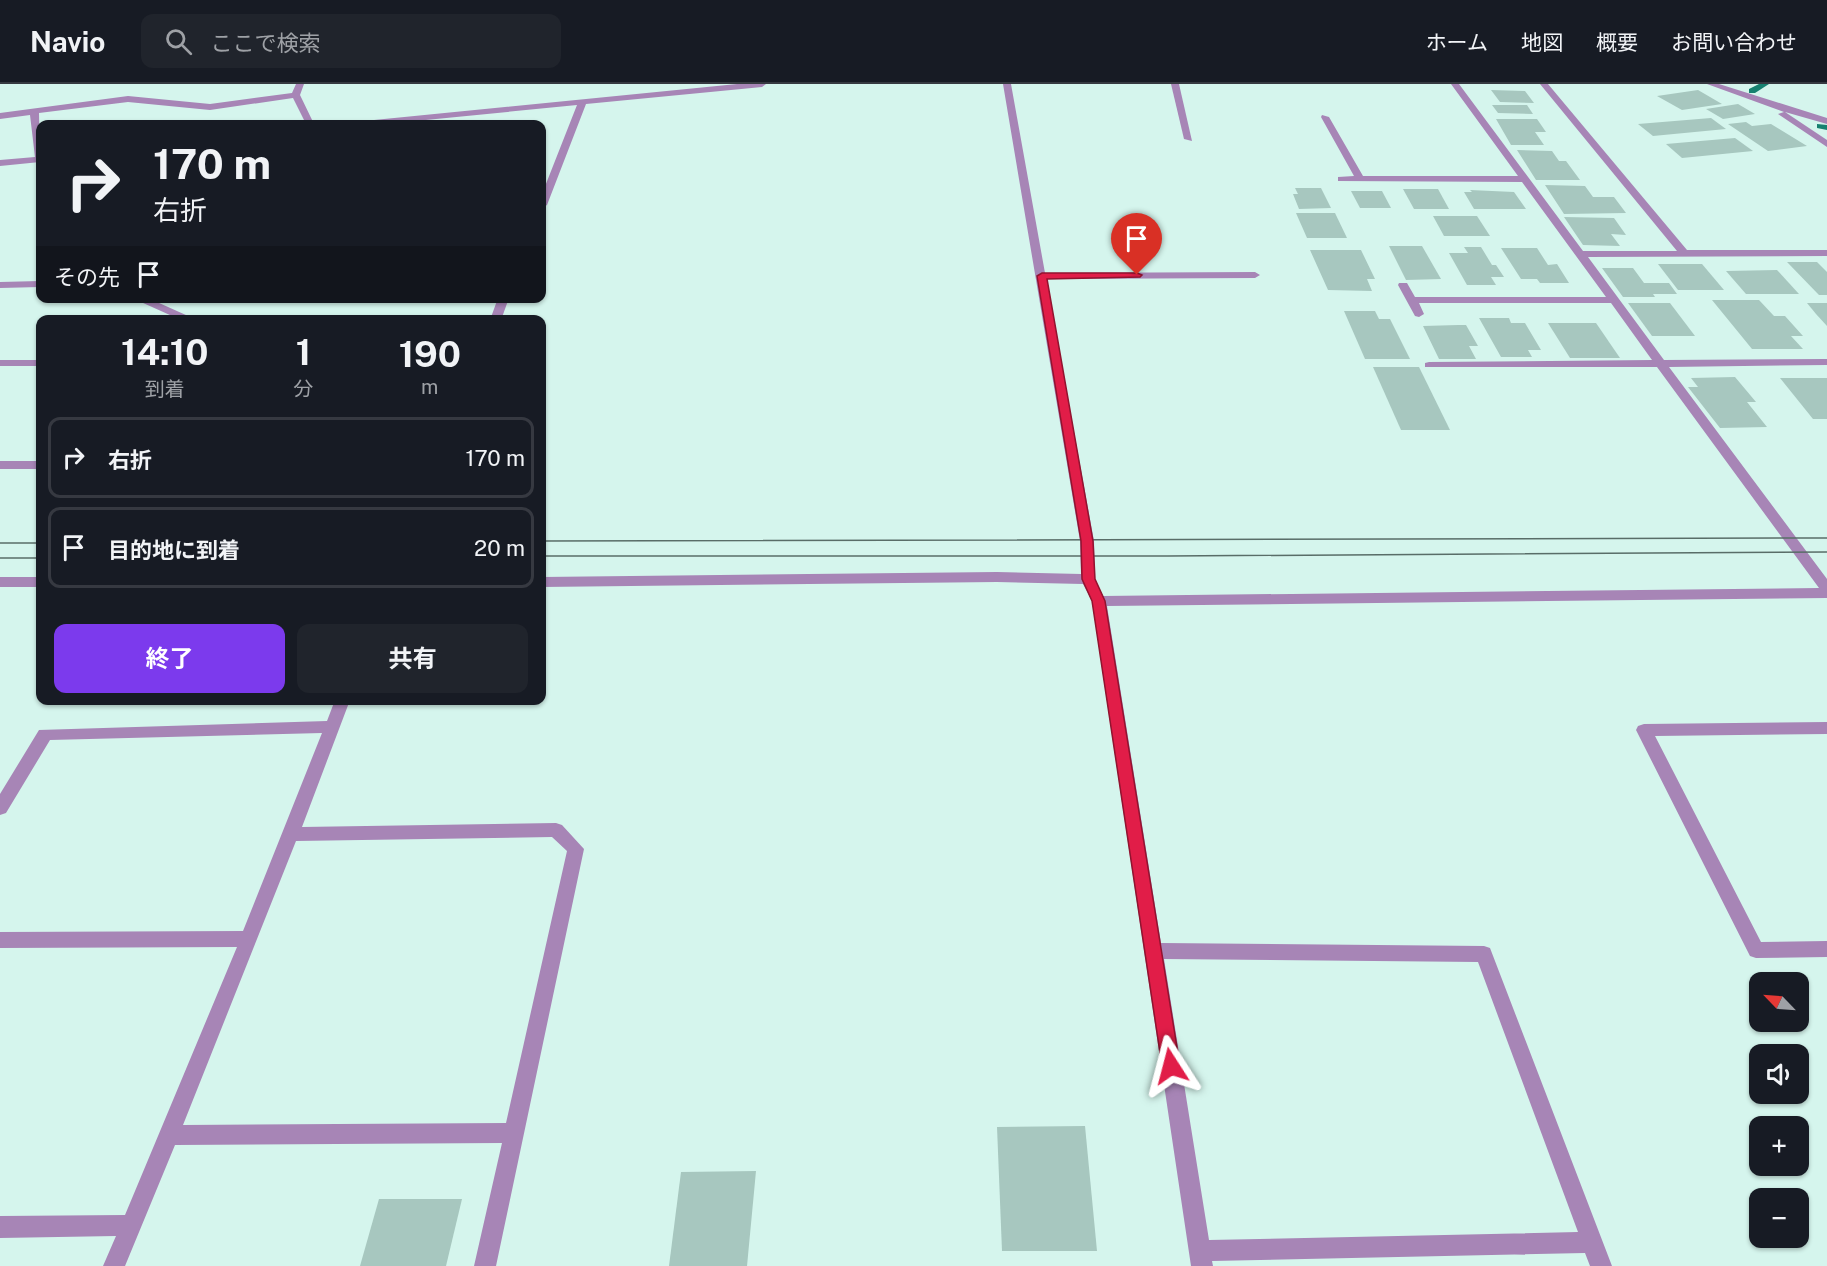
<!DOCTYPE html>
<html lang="ja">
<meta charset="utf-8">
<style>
body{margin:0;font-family:"Public Sans","Noto Sans JP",sans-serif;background:#20242c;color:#f1f3f6;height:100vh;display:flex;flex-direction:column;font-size:22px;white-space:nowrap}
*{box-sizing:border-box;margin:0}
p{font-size:20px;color:#9ea1a6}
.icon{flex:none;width:33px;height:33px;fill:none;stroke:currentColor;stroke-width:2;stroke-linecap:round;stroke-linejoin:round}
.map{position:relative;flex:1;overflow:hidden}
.details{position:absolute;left:36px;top:231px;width:510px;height:390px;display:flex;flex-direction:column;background:#171b24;border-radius:12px;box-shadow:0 2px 4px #0004}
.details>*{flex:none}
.banner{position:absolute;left:36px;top:36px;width:510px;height:183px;border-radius:12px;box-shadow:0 2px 4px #0004;background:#171b24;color:#f1f3f6;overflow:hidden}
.needle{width:39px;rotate:295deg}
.buttons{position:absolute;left:1749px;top:888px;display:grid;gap:12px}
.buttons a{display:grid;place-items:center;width:60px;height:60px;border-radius:12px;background:#171b24;box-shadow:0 2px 4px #0004;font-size:30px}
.pin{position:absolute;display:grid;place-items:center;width:51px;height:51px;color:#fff;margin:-62px -26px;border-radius:50% 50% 50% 0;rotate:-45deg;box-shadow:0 0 6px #0007}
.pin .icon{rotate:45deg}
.me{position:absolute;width:66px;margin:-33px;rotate:351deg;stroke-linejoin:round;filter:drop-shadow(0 0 4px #0008)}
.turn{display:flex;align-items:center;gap:21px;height:126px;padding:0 18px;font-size:27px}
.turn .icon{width:78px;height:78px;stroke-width:2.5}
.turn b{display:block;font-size:42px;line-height:51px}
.then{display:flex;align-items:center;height:57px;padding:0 18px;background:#0003;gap:12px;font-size:22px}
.eta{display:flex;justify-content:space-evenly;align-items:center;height:102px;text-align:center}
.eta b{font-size:36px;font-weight:700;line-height:42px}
.button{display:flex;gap:12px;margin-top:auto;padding:12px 18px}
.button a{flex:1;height:69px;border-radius:12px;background:#7c3aed;color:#fff;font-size:24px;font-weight:700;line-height:69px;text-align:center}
.button a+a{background:#20242c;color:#f1f3f6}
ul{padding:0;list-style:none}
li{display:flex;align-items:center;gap:18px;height:81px;margin:0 12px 9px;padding:0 6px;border:3px solid #363941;border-radius:12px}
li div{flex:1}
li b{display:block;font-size:22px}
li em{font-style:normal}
header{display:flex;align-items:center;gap:36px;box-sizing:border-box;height:84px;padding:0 30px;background:#171b24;border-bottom:2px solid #363941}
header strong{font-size:28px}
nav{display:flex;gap:33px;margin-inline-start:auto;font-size:21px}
.search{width:420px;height:54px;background:#20242c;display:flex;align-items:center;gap:15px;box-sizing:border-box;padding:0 21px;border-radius:12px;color:#9ea1a6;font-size:22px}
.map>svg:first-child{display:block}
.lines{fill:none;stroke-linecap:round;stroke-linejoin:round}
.stream{fill:#168170;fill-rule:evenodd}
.building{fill:#a7c7bf}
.minor{fill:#a785b6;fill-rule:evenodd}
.tram{stroke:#596d68;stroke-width:1.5}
.route{fill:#e11d48;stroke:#92132f;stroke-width:1.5}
</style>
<header>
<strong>Navio</strong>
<div class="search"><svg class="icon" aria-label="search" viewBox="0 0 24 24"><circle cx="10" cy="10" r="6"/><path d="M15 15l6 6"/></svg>ここで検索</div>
<nav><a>ホーム</a><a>地図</a><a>概要</a><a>お問い合わせ</a></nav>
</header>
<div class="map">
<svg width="1827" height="1182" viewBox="0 0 1827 1182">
<rect width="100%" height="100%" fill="#d5f5ed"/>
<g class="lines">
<g class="stream">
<path d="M1759,0H1769L1755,9H1749V5Z"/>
<path d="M1817,40L1827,41V46L1817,44Z"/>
</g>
</g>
<g class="building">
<path d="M1491,6L1525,7L1534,19L1500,18Z"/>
<path d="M1698,6L1722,20L1682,26L1657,12Z"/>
<path d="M1738,20L1755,30L1723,35L1706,25Z"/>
<path d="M1492,21H1527L1533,30L1498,29Z"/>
<path d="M1711,34L1726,45L1653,52L1638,40Z"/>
<path d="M1496,35H1537L1546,48H1535L1544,61H1511Z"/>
<path d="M1746,38L1752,42L1771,40L1807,62L1768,67L1728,40Z"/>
<path d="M1735,54L1753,67L1682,74L1666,60Z"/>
<path d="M1517,66L1552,67L1559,77H1566L1580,96H1536Z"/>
<path d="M1545,101L1585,102L1593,113H1614L1626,129L1564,130Z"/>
<path d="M1295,104H1321L1331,124L1299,125L1293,110H1298Z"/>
<path d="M1403,105H1438L1449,125H1414Z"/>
<path d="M1470,106L1514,108L1526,125H1474L1464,108H1472Z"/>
<path d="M1351,107H1382L1391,124H1360Z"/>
<path d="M1296,129H1335L1347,154H1307Z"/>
<path d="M1433,132H1477L1490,152H1444Z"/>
<path d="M1564,133L1614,134L1626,151L1611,150L1620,162L1583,161Z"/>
<path d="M1389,162H1422L1441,195L1406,196Z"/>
<path d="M1464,163H1481L1492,181H1496L1504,193H1491L1496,201H1467L1449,169H1468Z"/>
<path d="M1501,164H1537L1548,181L1557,180L1569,199H1540L1537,195H1521Z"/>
<path d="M1310,166H1361L1375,195H1367L1372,207L1328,206Z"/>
<path d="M1787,178H1817L1827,188V211H1819Z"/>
<path d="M1658,180H1702L1724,206H1678Z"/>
<path d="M1602,184H1633L1644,199H1669L1677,210H1653L1655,213H1623Z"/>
<path d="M1777,186L1799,210H1746L1726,187Z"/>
<path d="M1712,216H1759L1774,232H1785L1803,252H1791L1803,265H1752Z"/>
<path d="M1628,219H1670L1695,252H1652Z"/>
<path d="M1807,219H1827V242L1816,230Z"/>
<path d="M1344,227H1375L1379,235H1390L1410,275H1365Z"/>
<path d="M1479,234H1509L1511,239H1525L1541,266H1528L1532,273H1501Z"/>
<path d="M1548,239H1596L1620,274H1570Z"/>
<path d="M1458,241H1466L1478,262H1469L1476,275H1439L1423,242Z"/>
<path d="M1373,283H1419L1450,346H1401Z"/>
<path d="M1735,293L1756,318H1747L1767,343L1720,344L1688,303H1698L1691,294Z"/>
<path d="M1780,294H1827V335H1813Z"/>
<path d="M1085,1042L1097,1167H1002L997,1043Z"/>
<path d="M756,1087L747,1182H669L681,1088Z"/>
<path d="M379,1115H462L446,1182H360Z"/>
</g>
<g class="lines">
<g class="minor">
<path d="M296,0H304L300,11L314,40H306L293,14L210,26L128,18L39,29L40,78L0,82V76L35,73L30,31L0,35V29L128,12L210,20L292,9Z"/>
<path d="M737,0H766L762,3L586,20L547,121L542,124V110L577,21L385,40H360L364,37Z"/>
<path d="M1003,0H1011L1045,189L1255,188L1260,191L1255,194L1046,195L1094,457L1095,495L1103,512L1819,504L1657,283H1425V279L1429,278L1652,276L1611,219H1419L1424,230L1419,233L1415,232L1398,201L1399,199H1407L1415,213H1606L1522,98L1338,97V93L1354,92L1321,33L1322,31L1329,33L1363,92H1518L1451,0H1459L1583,167H1677L1540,0H1548L1687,166H1827V172L1588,173L1664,276L1827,275V281L1669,283L1827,495V514L1107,522L1161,859L1484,862L1490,864L1612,1182H1590L1585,1169L1212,1177L1213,1182H1191L1092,517L1083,500L997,498L542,503V493L997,488L1081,490L1080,457ZM1164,875L1478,878L1578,1148L1209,1156Z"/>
<path d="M1171,0H1179L1192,57L1184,55Z"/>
<path d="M1707,0H1719L1827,34V40L1785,28L1827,56V63L1778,30L1784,28Z"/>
<path d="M40,197V203L0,204V198Z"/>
<path d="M132,214H148L197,236H181Z"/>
<path d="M498,214H509L501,236H490Z"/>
<rect x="0" y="276" width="40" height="6"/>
<rect x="0" y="377" width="40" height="8"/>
<rect x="0" y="493" width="40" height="10"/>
<path d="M335,616H350L302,743L556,739L562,741L584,765L496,1182H474L502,1059L175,1061L125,1182H103L116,1152L0,1154V1132L125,1131L237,863L0,864V848L243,847L322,649L50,656L6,729L0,731V710L39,646L327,637ZM552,753L567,767L506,1039L183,1041L296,757Z"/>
<path d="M1827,638V650L1655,652L1761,858L1827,857V873L1756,874L1750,872L1636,646L1638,642L1644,640Z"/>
</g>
<g class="tram">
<path d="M542,457L1827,454"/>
<path d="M0,459H40"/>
<path d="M542,472H1168L1827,468"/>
<path d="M0,474H40"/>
</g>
</g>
<path class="route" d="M1137,189L1142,191L1140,193L1047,195L1093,457L1095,495L1105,517L1180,982L1177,989L1171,991L1165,989L1162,982L1092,517L1082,495L1081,457L1037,192L1042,189Z"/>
</svg>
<div class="buttons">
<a><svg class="needle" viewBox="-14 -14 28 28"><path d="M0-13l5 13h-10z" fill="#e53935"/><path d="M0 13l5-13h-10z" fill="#9ea1a6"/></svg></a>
<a><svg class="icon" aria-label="sound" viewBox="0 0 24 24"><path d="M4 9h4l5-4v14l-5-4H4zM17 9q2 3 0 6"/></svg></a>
<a>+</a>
<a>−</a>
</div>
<div class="pin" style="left:1137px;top:191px;background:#d93025"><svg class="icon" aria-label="arrive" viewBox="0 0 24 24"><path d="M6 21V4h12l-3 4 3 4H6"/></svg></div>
<svg class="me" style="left:1171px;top:982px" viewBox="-20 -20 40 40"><path d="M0-17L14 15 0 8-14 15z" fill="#e11d48" stroke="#fff" stroke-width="4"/></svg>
<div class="banner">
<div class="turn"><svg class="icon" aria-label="right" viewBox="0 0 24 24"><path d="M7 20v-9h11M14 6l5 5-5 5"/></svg><div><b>170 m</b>右折</div></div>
<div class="then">その先<svg class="icon" aria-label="arrive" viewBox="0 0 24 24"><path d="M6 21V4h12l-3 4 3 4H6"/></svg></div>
</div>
<section class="details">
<div class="eta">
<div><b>14:10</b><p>到着</p></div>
<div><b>1</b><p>分</p></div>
<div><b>190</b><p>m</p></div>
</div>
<ul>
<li><svg class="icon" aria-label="right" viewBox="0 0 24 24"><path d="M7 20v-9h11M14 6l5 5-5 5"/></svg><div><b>右折</b></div><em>170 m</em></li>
<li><svg class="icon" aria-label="arrive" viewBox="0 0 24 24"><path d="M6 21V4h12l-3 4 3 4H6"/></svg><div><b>目的地に到着</b></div><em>20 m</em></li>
</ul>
<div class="button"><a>終了</a><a>共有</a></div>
</section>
</div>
